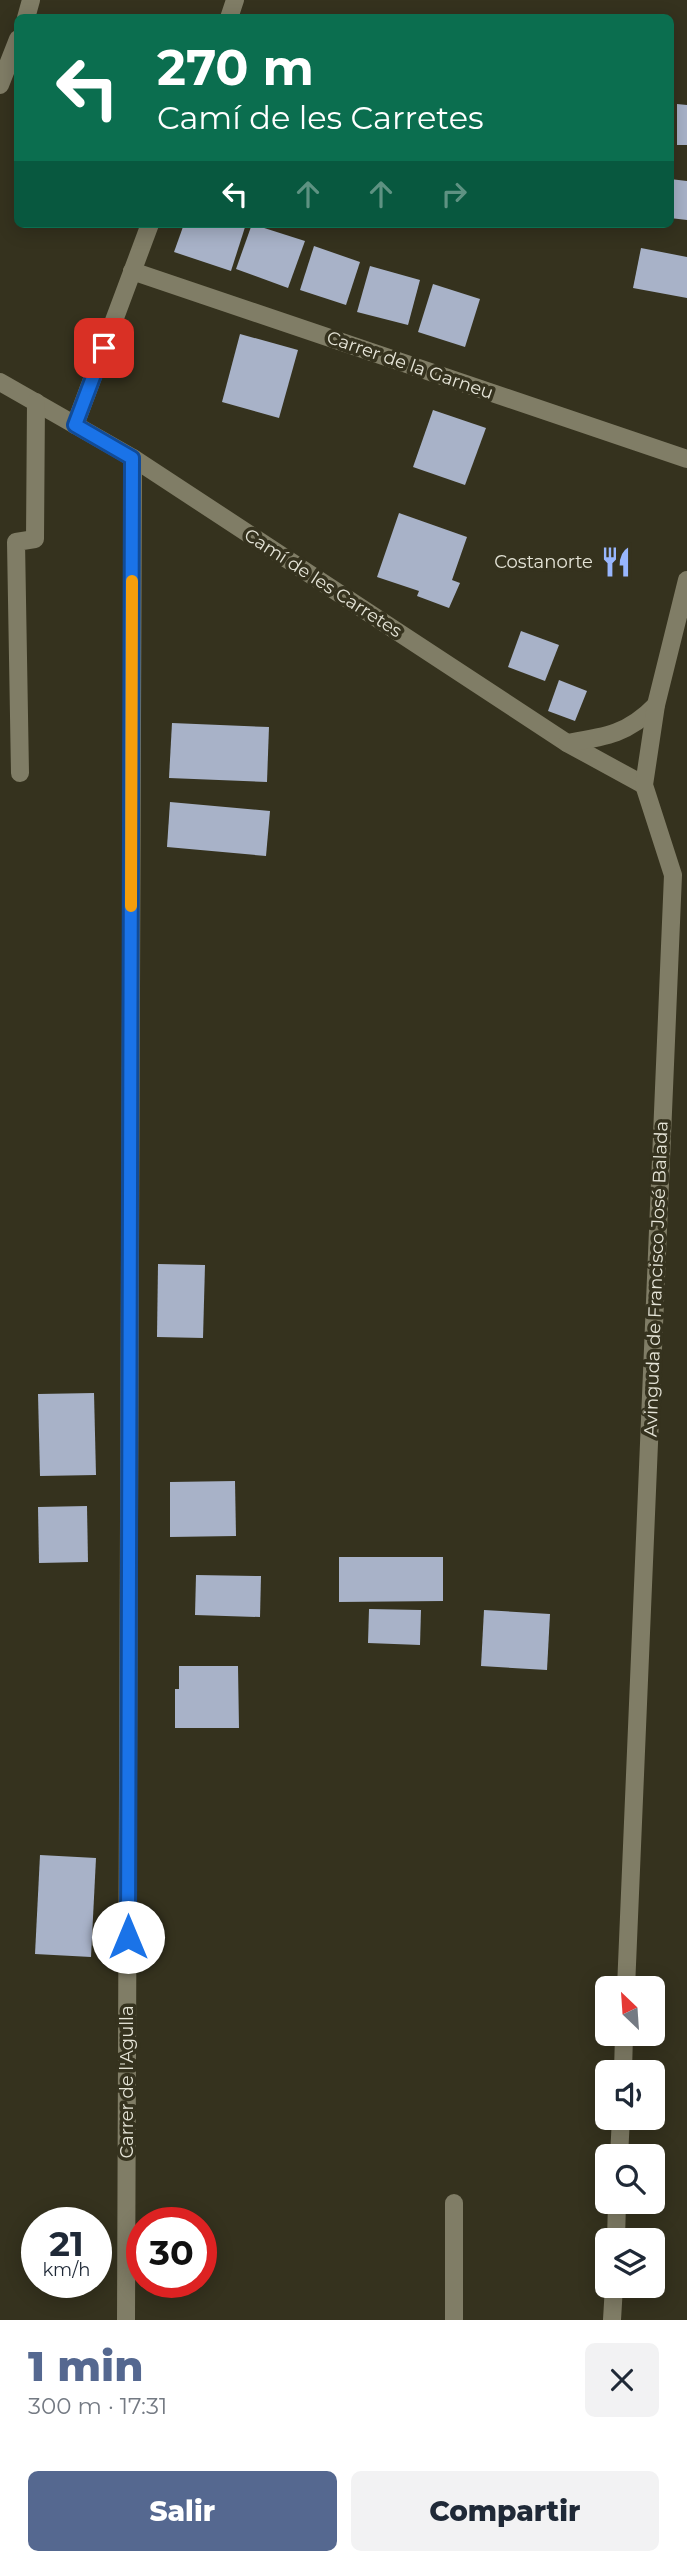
<!DOCTYPE html>
<html lang="es">
<meta charset="utf-8">
<style>
body{margin:0;font-family:Montserrat,sans-serif;background:#f2f2f3;color:#1f2937;height:100vh;display:flex;flex-direction:column;font-size:26px;white-space:nowrap}
*{box-sizing:border-box;margin:0}
p{font-size:23px;color:#747a83}
.icon{flex:none;width:38px;height:38px;fill:none;stroke:currentColor;stroke-width:2;stroke-linecap:round;stroke-linejoin:round}
.map{position:relative;height:2320px;overflow:hidden}
.panel{display:flex;flex-direction:column;background:#fff;flex:1}
.panel>*{flex:none}
.top-card{position:absolute;left:14px;top:14px;width:660px;height:214px;border-radius:10px;box-shadow:0 4px 18px #0003;background:#0b6e4f;color:#fff;overflow:hidden}
.needle{width:46px;rotate:335deg}
.buttons{position:absolute;left:595px;top:1976px;display:grid;gap:14px}
.buttons a{display:grid;place-items:center;width:70px;height:70px;border-radius:10px;background:#fff;box-shadow:0 4px 18px #0003;font-size:35px}
.speed{position:absolute;left:21px;top:2207px;display:flex;gap:14px;font-size:35px;font-weight:700;text-align:center}
.speed>*{display:grid;place-content:center;width:91px;height:91px;border-radius:50%;background:#fff;box-shadow:0 4px 18px #0003;line-height:1}
.speed small{font-size:18px;font-weight:400}
.speed .limit{border:10px solid #d22;background:#fff;color:#111}
.pin{position:absolute;display:grid;place-items:center;width:60px;height:60px;color:#fff;margin:-30px;border-radius:14px;box-shadow:0 4px 10px #0006}
.me{position:absolute;width:77px;margin:-38px;rotate:0deg;stroke-linejoin:round;filter:drop-shadow(0 0 5px #0008)}
.turn{display:flex;align-items:center;gap:24px;height:147px;padding:0 28px;font-size:32px}
.turn .icon{width:91px;height:91px;stroke-width:2.5}
.turn b{display:block;font-size:49px;line-height:60px}
.lanes{display:flex;align-items:center;height:66px;padding:0 28px;background:#0003;justify-content:center;gap:35px;direction:ltr}
.lanes .off{opacity:.35}
.round{display:grid;place-items:center;flex:none;width:74px;height:74px;border-radius:10px;background:#f2f2f3}
.headline{display:flex;align-items:center;justify-content:space-between;height:119px;padding:0 28px}
h1{font-size:42px;font-weight:800;line-height:52px;color:#556890}
.button{display:flex;gap:14px;margin-top:auto;padding:14px 28px}
.button a{flex:1;height:80px;border-radius:10px;background:#556890;color:#fff;font-size:28px;font-weight:800;line-height:80px;text-align:center}
.button a+a{background:#f2f2f3;color:#1f2937}
.map>svg:first-child{display:block}
.building{fill:#a8b2c8}
.lines{fill:none;stroke-linecap:round;stroke-linejoin:round}
.minor{stroke:#807d66;stroke-width:18}
.route-casing{stroke:#114b97;stroke-width:18}
.route{stroke:#1a73e8;stroke-width:12}
.slow{stroke:#f59e0b;stroke-width:12}
.labels{text-anchor:middle;stroke-width:7;stroke-linejoin:round;paint-order:stroke}
.street-label{font-size:18px;fill:#e5e4d7;stroke:#35321e}
.poi-label{font-size:18px;fill:#e5e4d7;stroke:#35321e;text-anchor:end}
</style>
<div class="map">
<svg width="687" height="2320" viewBox="0 0 687 2320">
<rect width="100%" height="100%" fill="#35321e"/>
<g class="building">
<path d="M677,104L687,105V145H677Z"/>
<path d="M670,179L687,181V220L670,218Z"/>
<path d="M184,224H246L231,271L174,252Z"/>
<path d="M252,224L305,241L288,288L236,269Z"/>
<path d="M314,246L360,262L346,305L300,290Z"/>
<path d="M641,248L687,257V298L633,288Z"/>
<path d="M370,266L420,280L408,325L357,312Z"/>
<path d="M433,284L480,299L465,347L418,332Z"/>
<path d="M240,334L298,350L279,418L222,402Z"/>
<path d="M433,410L486,428L465,485L413,467Z"/>
<path d="M399,513L467,537L452,580L460,583L449,608L417,596L419,591L377,577Z"/>
<path d="M521,631L559,645L545,681L508,667Z"/>
<path d="M559,680L587,691L575,721L548,711Z"/>
<path d="M172,723L269,727L267,782L169,778Z"/>
<path d="M170,802L270,811L266,856L167,847Z"/>
<path d="M158,1264L205,1265L203,1338L157,1337Z"/>
<path d="M94,1393L96,1475L40,1476L38,1394Z"/>
<path d="M235,1481L236,1536L170,1537V1482Z"/>
<path d="M87,1506L88,1562L39,1563L38,1507Z"/>
<path d="M339,1557H443V1601L339,1602Z"/>
<path d="M196,1575L261,1576L260,1617L195,1615Z"/>
<path d="M369,1609L421,1610L420,1645L368,1643Z"/>
<path d="M484,1610L550,1614L547,1670L481,1666Z"/>
<path d="M179,1666H238L239,1728H175V1689H179Z"/>
<path d="M40,1855L96,1858L91,1957L35,1954Z"/>
</g>
<g class="lines">
<g class="minor">
<path d="M26,18L31,0"/>
<path d="M229,18L235,0"/>
<path d="M0,85L18,39"/>
<path d="M132,271L687,459"/>
<path d="M0,382L133,458L567,743L644,785"/>
<path d="M75,425L150,224"/>
<path d="M567,743C605,737 628,734 656,705"/>
<path d="M20,773L16,542L35,539L36,402"/>
<path d="M626,1988L673,875L644,785L656,705L687,580"/>
<path d="M623,2072L624,2034"/>
<path d="M619,2156L621,2118"/>
<path d="M454,2203V2320"/>
<path d="M616,2240L617,2202"/>
<path d="M126,2320L133,458"/>
<path d="M612,2320L614,2286"/>
</g>
</g>
<g class="lines">
<g class="route-casing">
<path id="route" d="M104,348L75,425L132,458L128,1937"/>
</g>
<use href="#route" class="route"/>
<path class="slow" d="M131,906L132,581"/>
</g>
<defs>
<g id="restaurant-bare" transform="scale(2.415)"><path d="M-5-6h1v4h1v-4h1v4h1v-4h1v5L-1.5 .5V6h-2V.5L-5-1ZM5-6V6H3V1.5H1.5Q1.5-4 5-6Z" fill="#98b6fd" stroke="#35321e" stroke-width="2.5" paint-order="stroke"/></g>
</defs>
<g fill-rule="evenodd">
<use href="#restaurant-bare" x="616" y="562"/>
</g>
<g class="labels">
<g class="street-label">
<text transform="translate(410 365) rotate(19)" y="6">Carrer de la Garneu</text>
<text transform="translate(323 583) rotate(33)" y="6">Camí de les Carretes</text>
<text transform="translate(656 1279) rotate(-88)" y="6">Avinguda de Francisco José Balada</text>
<text transform="translate(127 2082) rotate(-90)" y="6">Carrer de l'Agulla</text>
</g>
<g class="poi-label">
<text x="593" y="568">Costanorte</text>
</g>
</g>
</svg>
<div class="buttons">
<a><svg class="needle" viewBox="-14 -14 28 28"><path d="M0-13l5 13h-10z" fill="#e53935"/><path d="M0 13l5-13h-10z" fill="#747a83"/></svg></a>
<a><svg class="icon" aria-label="sound" viewBox="0 0 24 24"><path d="M4 9h4l5-4v14l-5-4H4zM17 9q2 3 0 6"/></svg></a>
<a><svg class="icon" aria-label="search" viewBox="0 0 24 24"><circle cx="10" cy="10" r="6"/><path d="M15 15l6 6"/></svg></a>
<a><svg class="icon" aria-label="layers" viewBox="0 0 24 24"><path d="M12 4l9 5-9 5-9-5zM3 14l9 5 9-5"/></svg></a>
</div>
<div class="speed"><div>21<small>km/h</small></div><div class="limit">30</div></div>
<div class="pin" style="left:104px;top:348px;background:#d93025"><svg class="icon" aria-label="arrive" viewBox="0 0 24 24"><path d="M6 21V4h12l-3 4 3 4H6"/></svg></div>
<svg class="me" style="left:128px;top:1937px" viewBox="-20 -20 40 40"><circle r="19" fill="#fff"/><path d="M0-13L10 11 0 6-10 11z" fill="#1a73e8"/></svg>
<div class="top-card">
<div class="turn"><svg class="icon" aria-label="left" viewBox="0 0 24 24"><path d="M17 20v-9H6M10 6l-5 5 5 5"/></svg><div><b>270 m</b>Camí de les Carretes</div></div>
<div class="lanes"><svg class="icon" aria-label="left" viewBox="0 0 24 24"><path d="M17 20v-9H6M10 6l-5 5 5 5"/></svg><svg class="icon off" aria-label="ahead" viewBox="0 0 24 24"><path d="M12 20V5M6 11l6-6 6 6"/></svg><svg class="icon off" aria-label="ahead" viewBox="0 0 24 24"><path d="M12 20V5M6 11l6-6 6 6"/></svg><svg class="icon off" aria-label="right" viewBox="0 0 24 24"><path d="M7 20v-9h11M14 6l5 5-5 5"/></svg></div>
</div>
</div>
<section class="panel">
<div class="headline"><div><h1>1 min</h1><p>300 m · 17:31</p></div><a class="round"><svg class="icon" aria-label="close" viewBox="0 0 24 24"><path d="M6 6l12 12M18 6L6 18"/></svg></a></div>
<div class="button"><a>Salir</a><a>Compartir</a></div>
</section>
